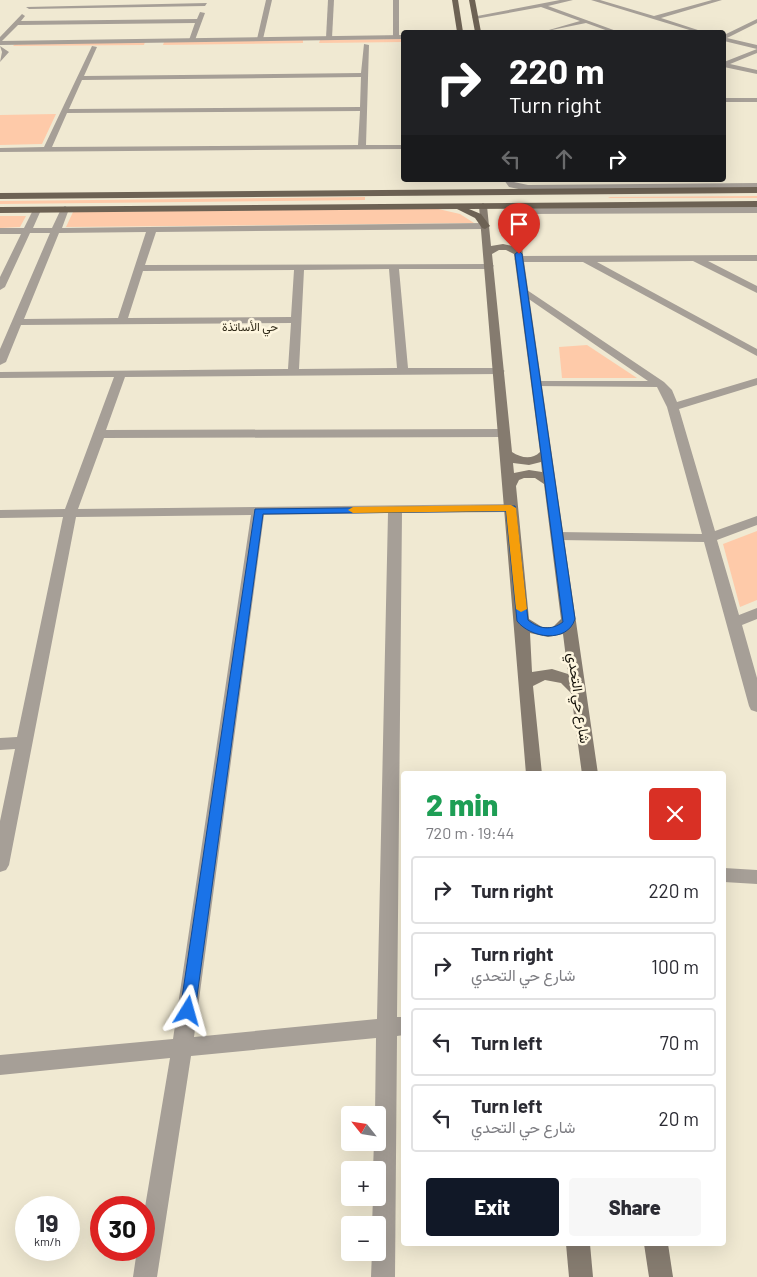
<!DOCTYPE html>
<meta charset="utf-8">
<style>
body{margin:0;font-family:Barlow,Vazirmatn,sans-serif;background:#f7f7f7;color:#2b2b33;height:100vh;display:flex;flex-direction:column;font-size:19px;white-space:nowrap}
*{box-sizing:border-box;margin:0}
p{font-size:16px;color:#7c7c81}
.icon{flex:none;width:28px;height:28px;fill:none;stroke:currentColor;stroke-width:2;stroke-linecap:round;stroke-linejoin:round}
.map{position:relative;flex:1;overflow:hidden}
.side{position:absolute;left:401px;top:771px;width:325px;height:475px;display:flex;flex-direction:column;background:#fff;border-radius:5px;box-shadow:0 5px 20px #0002}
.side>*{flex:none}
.hud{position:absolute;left:401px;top:30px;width:325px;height:152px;border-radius:5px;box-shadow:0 5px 20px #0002;background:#202124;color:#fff;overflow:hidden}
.needle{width:32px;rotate:300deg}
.fabs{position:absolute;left:341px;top:1106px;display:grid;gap:10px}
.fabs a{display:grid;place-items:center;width:45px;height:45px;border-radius:5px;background:#fff;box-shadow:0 5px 20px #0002;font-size:25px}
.speed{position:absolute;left:15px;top:1196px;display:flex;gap:10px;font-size:25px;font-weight:700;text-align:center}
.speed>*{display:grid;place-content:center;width:65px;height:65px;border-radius:50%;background:#fff;box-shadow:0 5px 20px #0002;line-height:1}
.speed small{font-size:12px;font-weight:400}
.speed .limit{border:8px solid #d22;background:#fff;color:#111}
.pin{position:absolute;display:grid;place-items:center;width:42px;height:42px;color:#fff;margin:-51px -21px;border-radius:50% 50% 50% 0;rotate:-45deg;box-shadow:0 0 5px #0007}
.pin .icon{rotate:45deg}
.me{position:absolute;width:55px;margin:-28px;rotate:8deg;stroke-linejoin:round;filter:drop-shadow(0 0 4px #0008)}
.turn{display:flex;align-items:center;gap:18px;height:105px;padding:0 25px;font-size:22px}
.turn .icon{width:65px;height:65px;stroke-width:2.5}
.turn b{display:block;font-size:35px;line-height:42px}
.lanes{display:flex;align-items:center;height:48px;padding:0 25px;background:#0003;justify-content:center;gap:25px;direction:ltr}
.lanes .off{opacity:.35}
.round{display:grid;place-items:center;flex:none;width:52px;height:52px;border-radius:5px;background:#f7f7f7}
.overview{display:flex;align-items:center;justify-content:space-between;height:85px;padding:0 25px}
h1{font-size:30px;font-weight:800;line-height:38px;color:#1e9e55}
.button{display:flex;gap:10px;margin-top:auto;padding:10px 25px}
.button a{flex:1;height:58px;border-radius:5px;background:#111827;color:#fff;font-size:20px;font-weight:800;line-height:58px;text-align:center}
.button a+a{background:#f7f7f7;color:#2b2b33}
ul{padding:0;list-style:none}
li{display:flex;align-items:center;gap:15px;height:68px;margin:0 10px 8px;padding:0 15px;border:2px solid #e1e1e2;border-radius:5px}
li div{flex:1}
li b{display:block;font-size:19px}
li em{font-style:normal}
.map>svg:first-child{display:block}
.green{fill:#fecaa9}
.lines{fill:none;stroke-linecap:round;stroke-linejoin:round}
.minor{fill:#a69f97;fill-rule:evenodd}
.tertiary{fill:#a69f97;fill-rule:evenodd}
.secondary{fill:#857b6f;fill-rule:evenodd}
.primary{fill:#6d6254;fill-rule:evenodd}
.route{fill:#1a73e8;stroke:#114b97}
.slow{fill:#f59e0b}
.labels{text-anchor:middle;stroke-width:5;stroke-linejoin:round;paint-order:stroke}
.far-neighbourhood-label{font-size:12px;fill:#322c1a;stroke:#fef6df}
.street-label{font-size:14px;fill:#16130b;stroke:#fef6df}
</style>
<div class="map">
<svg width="757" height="1277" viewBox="0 0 757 1277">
<rect width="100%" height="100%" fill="#f0e9d2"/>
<g class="green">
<path d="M404,39V42L319,43L320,40Z"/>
<path d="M303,40V43L163,45L164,42Z"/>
<path d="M145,42L144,45L13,46L15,44Z"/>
<path d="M56,114L42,144L0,145V115Z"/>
<path d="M757,196V198H608L610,197Z"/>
<path d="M365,197V200L0,204V201Z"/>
<path d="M434,208L460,214L474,223L66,227L73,212Z"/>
<path d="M0,216H26L20,227L0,228Z"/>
<path d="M587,345L637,378H562L559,347Z"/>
<path d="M757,531V600L740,607L723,544Z"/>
</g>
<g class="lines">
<g class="minor">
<path d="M266,0H272L263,39L260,41L257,39Z"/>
<path d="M328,0H334L332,38L329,40L326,38Z"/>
<path d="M393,0H399V37L396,39L393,37Z"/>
<path d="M560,0H573L548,6L619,32H611L586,23L542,32L580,21L541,7L475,19L472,17Z"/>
<path d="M591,0H600L654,16L712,0H722L661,18L704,32H696Z"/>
<path d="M207,3L205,6L29,9L26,7Z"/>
<path d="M200,12L205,13L195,40L192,42L189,40L195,23L18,25L0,43V37L22,14L25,16L21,21L197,19Z"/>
<path d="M757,19V23L727,38L757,45V49L724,41V35Z"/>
<path d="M364,44L369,45L366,145H404V149L0,152V148L44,147L92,46L97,47L84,76L361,73ZM361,77L360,107L69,109L82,80ZM360,111L358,145L52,147L67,113Z"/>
<path d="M0,46L9,52L0,62L2,52Z"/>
<path d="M757,49V53L730,64L757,70V74L724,67V62Z"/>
<rect x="724" y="98" width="33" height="4"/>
<path d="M65,206L69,209L62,228L485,223L490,226L485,229L156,232L145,265L492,264L494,266L489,269H399L408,368H499L505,371L499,374L125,377L106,430L504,429L510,433L504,437L104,438L78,509L511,504L518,508L511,512L402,513L397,1017H404V1035L397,1036L395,1277H371L372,1252H378V1225H372L373,1198H378V1170H373L374,1142H378V1115H375L376,1038L191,1056L157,1277H133L137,1250H144V1213L170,1058L0,1075V1055L173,1039L251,515L76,517L9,865L6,870L0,872V821L15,749L0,750V738L17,737L63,517L0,518V510L65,509L114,377L0,378V372L288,369L291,323L21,325L6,362L0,365V349L50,233H30L5,287L0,290V277L21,234H0V228H24L33,210L37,207L41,210L33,228H52L61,209ZM146,232L118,318L24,319L59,233ZM389,269L397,368L299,369L304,270ZM294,270L291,317L128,318L143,271ZM388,513L377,1019L194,1037L264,515Z"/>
<path d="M757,255V261H708L757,286V293L693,261L597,262L757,349V356L583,262H519L514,259L519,256Z"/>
<path d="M524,288L664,382L672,390L677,402L757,378V385L679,409L715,531L757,516V525L717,540L739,615L757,608V619L742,625L757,678V712L751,710L749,706L704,542L558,540L551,536L558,532L702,534L667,407L657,387L533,386V382L537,381H648L520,293L519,291Z"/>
<path d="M724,868L757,870V884L724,882Z"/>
</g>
<g class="tertiary">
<path d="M404,35V39L0,45V41Z"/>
<path d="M504,180L528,185L757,183V189L528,191L509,187Z"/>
<path d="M757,207V213L525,214H519L513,219L509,216L513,210L525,208Z"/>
</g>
<g class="secondary">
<path d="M483,203L487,206L491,246L503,244L513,246L508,206L512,203L516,206L598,774H582L571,693L561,683L545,680L533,686L542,774H526L479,206ZM499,250H506L514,254L540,452C532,460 521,458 512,452L492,254ZM541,462L542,472L529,470L514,473L513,463L529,465ZM524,478H535L544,484L561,619L553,627H542L529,619L516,486L519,480ZM530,633L548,637L563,634L568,674L552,669L532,672Z"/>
<path d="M566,1244H590L593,1277H569Z"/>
<path d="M644,1244H668L673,1277H649Z"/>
</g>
<g class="primary">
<path d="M452,0H458L463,32H457Z"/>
<path d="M469,0H475L481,32H475Z"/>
<path d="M757,187V193L0,199V193Z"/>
<path d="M757,201V207L469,209L481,214L490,226L485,229L482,228L475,218L457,209L0,213V207Z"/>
</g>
</g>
<path class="route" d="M519,251L522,254L575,619C567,644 530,638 517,621L506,511L263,514L195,1011L193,1016L188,1018L182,1016L180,1011L255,509L515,506L528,620C539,629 551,631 563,622L515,254Z"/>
<path class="slow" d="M511,505L516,508L527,609L521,612L516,609L506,511L353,513L348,510L353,507Z"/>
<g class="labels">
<g class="far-neighbourhood-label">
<text x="250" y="331">حي الأساتذة</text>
</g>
<g class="street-label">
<text transform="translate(579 698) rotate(82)" y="5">شارع حي التحدي</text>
</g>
</g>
</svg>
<div class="fabs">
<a><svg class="needle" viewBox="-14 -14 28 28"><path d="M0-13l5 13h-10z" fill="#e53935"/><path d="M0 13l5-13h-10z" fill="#7c7c81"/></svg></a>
<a>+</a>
<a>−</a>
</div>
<div class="speed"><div>19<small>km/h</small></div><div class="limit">30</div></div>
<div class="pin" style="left:519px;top:254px;background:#d93025"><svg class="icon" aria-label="arrive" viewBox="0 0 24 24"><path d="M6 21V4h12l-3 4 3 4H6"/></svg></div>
<svg class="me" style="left:188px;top:1011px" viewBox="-20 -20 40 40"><path d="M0-17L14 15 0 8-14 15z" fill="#1a73e8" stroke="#fff" stroke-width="4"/></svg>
<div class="hud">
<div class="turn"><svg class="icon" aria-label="right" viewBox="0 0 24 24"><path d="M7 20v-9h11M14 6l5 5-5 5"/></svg><div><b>220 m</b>Turn right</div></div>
<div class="lanes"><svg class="icon off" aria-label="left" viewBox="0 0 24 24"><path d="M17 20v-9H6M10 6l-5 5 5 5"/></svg><svg class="icon off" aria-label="ahead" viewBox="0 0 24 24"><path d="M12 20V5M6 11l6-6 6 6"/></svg><svg class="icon" aria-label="right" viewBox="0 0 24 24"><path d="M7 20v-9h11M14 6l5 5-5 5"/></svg></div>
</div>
<section class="side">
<div class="overview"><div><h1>2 min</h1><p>720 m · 19:44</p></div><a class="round" style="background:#d93025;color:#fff"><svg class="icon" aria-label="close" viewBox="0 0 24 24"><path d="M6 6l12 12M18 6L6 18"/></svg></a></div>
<ul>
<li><svg class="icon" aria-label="right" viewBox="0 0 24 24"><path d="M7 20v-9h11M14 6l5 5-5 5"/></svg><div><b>Turn right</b></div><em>220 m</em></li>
<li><svg class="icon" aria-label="right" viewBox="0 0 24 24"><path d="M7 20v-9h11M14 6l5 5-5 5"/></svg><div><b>Turn right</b><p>شارع حي التحدي</p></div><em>100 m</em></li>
<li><svg class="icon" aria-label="left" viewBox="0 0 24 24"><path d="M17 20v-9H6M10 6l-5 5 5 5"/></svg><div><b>Turn left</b></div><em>70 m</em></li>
<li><svg class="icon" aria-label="left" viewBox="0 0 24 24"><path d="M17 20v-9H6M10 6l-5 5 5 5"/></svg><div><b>Turn left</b><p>شارع حي التحدي</p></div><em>20 m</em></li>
</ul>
<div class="button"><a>Exit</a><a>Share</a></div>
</section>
</div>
